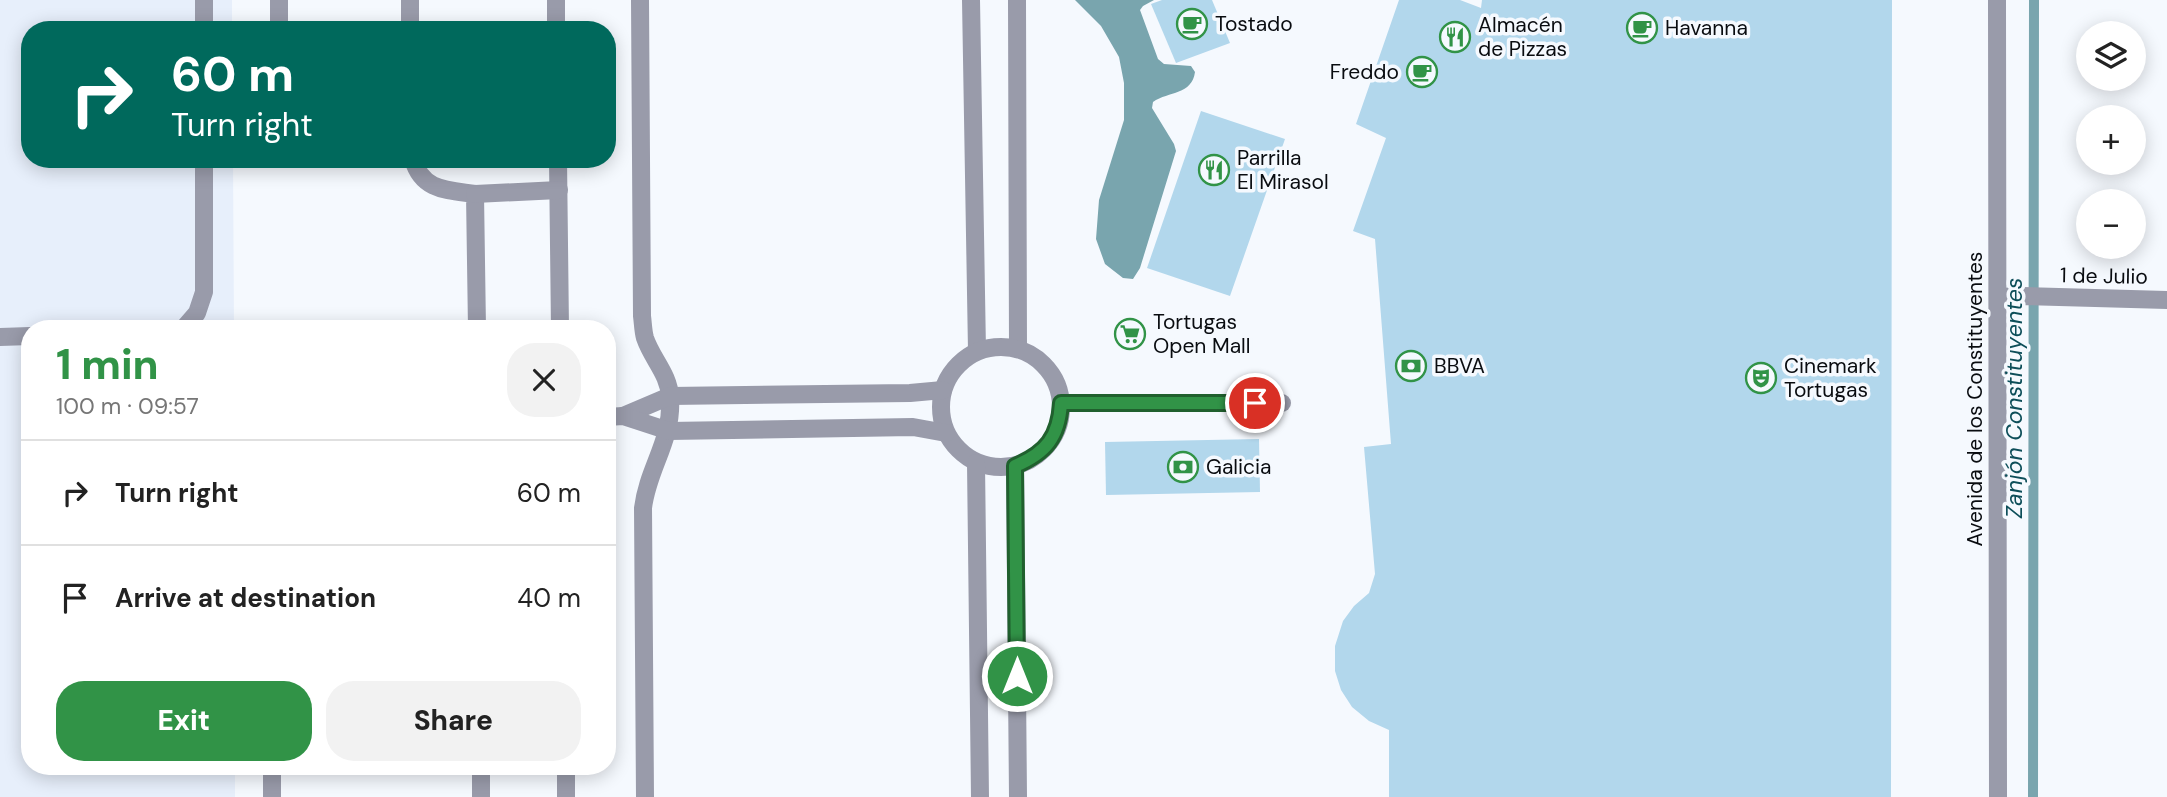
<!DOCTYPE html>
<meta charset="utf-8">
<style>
body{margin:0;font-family:"DM Sans",sans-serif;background:#f2f2f2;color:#222;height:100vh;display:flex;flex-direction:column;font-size:26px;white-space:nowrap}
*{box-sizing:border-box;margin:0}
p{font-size:23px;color:#767676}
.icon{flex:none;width:38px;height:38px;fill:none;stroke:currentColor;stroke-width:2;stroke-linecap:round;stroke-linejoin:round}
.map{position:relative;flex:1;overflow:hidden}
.drawer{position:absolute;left:21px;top:320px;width:595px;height:455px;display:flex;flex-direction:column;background:#fff;border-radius:28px;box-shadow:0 4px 18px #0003}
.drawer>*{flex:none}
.hud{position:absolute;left:21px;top:21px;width:595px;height:147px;border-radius:28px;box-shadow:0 4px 18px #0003;background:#00695c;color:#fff;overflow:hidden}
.tools{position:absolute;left:2076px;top:21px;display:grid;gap:14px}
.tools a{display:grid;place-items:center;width:70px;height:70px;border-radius:50%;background:#fff;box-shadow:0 4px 18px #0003;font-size:35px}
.pin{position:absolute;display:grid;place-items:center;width:60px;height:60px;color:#fff;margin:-30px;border:4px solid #fff;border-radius:50%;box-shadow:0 2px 7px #0007}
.me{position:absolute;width:77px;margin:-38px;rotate:0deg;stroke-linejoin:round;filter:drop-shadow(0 0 5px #0008)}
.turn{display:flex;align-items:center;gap:24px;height:147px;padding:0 35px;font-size:32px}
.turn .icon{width:91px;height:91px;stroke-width:2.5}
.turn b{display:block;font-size:49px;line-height:60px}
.round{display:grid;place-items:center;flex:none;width:74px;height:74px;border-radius:28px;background:#f2f2f2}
.overview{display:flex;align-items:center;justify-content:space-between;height:119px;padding:0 35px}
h1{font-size:42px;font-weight:800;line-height:52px;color:#319347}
.button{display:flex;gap:14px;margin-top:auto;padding:14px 35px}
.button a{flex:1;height:80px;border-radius:28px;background:#319347;color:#fff;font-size:28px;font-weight:800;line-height:80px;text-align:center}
.button a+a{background:#f2f2f2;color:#222}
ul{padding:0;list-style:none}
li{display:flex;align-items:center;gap:21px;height:105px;padding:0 35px;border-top:2px solid #e0e0e0}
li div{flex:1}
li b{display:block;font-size:26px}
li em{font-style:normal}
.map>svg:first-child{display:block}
.built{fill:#e7effb}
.water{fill:#79a5ae}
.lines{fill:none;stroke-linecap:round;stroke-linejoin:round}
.stream{stroke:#79a5ae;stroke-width:10}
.building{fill:#b2d7ec}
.service{stroke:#999baa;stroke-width:18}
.minor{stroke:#999baa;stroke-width:18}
.tertiary{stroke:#999baa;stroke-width:18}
.route-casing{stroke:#20602e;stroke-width:18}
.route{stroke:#319347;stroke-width:12}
.labels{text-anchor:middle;stroke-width:7;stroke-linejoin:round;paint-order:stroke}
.poi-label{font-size:21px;fill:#090c10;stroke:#f5f9fe;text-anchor:start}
.street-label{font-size:21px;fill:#090c10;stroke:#f5f9fe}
.water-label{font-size:23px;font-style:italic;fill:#0d4e59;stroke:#f5f9fe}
</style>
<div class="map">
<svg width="2167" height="797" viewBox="0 0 2167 797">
<rect width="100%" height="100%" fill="#f5f9fe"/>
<path class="built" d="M0,0H232V30H30V159H233L234,329H30V766L235,767V797H0Z"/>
<path class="water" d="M1075,0H1154L1143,6L1140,10L1158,59L1164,64L1191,66L1195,72C1192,95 1169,91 1153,102L1152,108L1174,144L1176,151L1140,268L1133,279L1123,278L1105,264L1096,239L1099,200L1124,120V83L1119,57L1101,26Z"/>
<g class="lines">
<path class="stream" d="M2033,797L2034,0"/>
</g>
<g class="building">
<path d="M1162,0H1212L1230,43L1176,63L1151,4Z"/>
<path d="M1399,0H1460L1481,8L1482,0H1892L1891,797H1389V730L1369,721L1352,707L1341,690L1335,671V646L1343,621L1354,606L1369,593L1375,574L1364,447L1391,444L1375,239L1353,231L1386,138L1356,124Z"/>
<path d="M1201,111L1285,139L1230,296L1147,268Z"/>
<path d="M1259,439L1260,492L1106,495L1105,442Z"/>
</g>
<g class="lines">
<g class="service">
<path d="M279,0V30"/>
<path d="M410,0V30"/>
<path d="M556,0V30"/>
<path d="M640,0L642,316C643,323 643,331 645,338C652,359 669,374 670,397C673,441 648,467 643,508L645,797"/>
<path d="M971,0L977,351"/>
<path d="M1017,0L1018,349"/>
<path d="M204,30V0"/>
<path d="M413,159C422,191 447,190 475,194L477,329"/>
<path d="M558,159L560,329"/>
<path d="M475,194L559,190"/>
<path d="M180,329L184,328L197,313L204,292V159"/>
<path d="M0,337L30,336"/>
<circle cx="1001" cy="407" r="60"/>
<path d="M1061,403H1282"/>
<path d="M623,416L670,396L910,393L943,390"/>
<path d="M607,417L623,416L669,431L913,427L946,433"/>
<path d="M976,463L980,797"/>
<path d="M1015,466L1018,797"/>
<path d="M272,766V797"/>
<path d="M481,766V797"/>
<path d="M566,766V797"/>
</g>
<path class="minor" d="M1998,297L2021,296L2167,300"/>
<path class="tertiary" d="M1997,0L1998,797"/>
</g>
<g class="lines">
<g class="route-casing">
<path id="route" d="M1017,676L1015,466C1046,453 1059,437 1061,403H1255"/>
</g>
<use href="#route" class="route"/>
</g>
<defs>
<g id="cafe-ring" transform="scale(1.575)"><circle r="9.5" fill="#f5f9fe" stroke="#319347" stroke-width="1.5"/><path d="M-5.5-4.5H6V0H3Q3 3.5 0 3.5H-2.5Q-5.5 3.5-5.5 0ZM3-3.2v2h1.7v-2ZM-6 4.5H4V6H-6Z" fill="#319347"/></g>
<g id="restaurant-ring" transform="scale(1.575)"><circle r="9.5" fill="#f5f9fe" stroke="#319347" stroke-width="1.5"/><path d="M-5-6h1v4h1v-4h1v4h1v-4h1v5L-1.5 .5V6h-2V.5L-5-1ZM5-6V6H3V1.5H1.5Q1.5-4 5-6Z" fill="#319347"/></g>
<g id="supermarket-ring" transform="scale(1.575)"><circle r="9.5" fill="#f5f9fe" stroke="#319347" stroke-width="1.5"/><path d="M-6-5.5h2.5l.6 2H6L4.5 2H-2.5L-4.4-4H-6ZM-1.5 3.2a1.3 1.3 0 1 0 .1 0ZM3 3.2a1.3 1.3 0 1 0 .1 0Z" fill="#319347"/></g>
<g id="bank-ring" transform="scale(1.575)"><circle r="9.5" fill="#f5f9fe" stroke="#319347" stroke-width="1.5"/><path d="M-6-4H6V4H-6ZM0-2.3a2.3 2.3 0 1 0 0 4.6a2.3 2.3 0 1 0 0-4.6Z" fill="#319347"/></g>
<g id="theatre-ring" transform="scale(1.575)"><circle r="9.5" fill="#f5f9fe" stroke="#319347" stroke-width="1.5"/><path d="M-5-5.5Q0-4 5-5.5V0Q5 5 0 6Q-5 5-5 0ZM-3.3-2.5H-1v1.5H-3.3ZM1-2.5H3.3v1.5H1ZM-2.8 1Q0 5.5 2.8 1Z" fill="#319347"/></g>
</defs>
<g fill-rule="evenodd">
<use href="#cafe-ring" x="1192" y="24"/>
<use href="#cafe-ring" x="1642" y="28"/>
<use href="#restaurant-ring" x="1455" y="37"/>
<use href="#cafe-ring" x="1422" y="72"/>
<use href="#restaurant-ring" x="1214" y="170"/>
<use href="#supermarket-ring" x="1130" y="334"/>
<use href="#bank-ring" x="1411" y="366"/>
<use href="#theatre-ring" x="1761" y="378"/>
<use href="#bank-ring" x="1183" y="467"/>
</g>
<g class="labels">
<g class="poi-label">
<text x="1215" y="31">Tostado</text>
<text x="1478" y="32">Almacén<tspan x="1478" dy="24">de Pizzas</tspan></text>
<text x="1665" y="35">Havanna</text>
<text x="1399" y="79" text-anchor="end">Freddo</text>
<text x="1237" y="165">Parrilla<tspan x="1237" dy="24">El Mirasol</tspan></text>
<text x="1153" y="329">Tortugas<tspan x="1153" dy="24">Open Mall</tspan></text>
<text x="1434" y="373">BBVA</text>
<text x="1784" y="373">Cinemark<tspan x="1784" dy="24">Tortugas</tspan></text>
<text x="1206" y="474">Galicia</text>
</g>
<g class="street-label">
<text transform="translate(2104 276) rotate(1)" y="7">1 de Julio</text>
<text transform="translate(1975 399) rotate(-90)" y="7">Avenida de los Constituyentes</text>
</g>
<g class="water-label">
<text transform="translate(2014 398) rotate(-90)" y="8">Zanjón Constituyentes</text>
</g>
</g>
</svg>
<div class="tools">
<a><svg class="icon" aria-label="layers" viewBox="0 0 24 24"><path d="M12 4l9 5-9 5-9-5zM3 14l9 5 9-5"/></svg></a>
<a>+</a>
<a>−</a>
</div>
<div class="pin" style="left:1255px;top:403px;background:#d93025"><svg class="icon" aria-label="arrive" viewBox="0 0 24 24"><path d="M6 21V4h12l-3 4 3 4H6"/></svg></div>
<svg class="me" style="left:1017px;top:676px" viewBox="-20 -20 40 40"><circle r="17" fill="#319347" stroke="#fff" stroke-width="3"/><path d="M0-11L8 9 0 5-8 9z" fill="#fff"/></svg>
<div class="hud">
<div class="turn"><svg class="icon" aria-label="right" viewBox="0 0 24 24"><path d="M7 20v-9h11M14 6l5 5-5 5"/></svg><div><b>60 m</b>Turn right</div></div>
</div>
<section class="drawer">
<div class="overview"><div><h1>1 min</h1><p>100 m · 09:57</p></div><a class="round"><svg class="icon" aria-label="close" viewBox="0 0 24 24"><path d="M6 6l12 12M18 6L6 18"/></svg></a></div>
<ul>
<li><svg class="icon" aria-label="right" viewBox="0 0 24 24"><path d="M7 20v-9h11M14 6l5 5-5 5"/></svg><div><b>Turn right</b></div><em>60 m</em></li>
<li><svg class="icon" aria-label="arrive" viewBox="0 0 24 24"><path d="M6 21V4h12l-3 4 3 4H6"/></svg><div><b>Arrive at destination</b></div><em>40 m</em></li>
</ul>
<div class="button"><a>Exit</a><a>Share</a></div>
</section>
</div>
